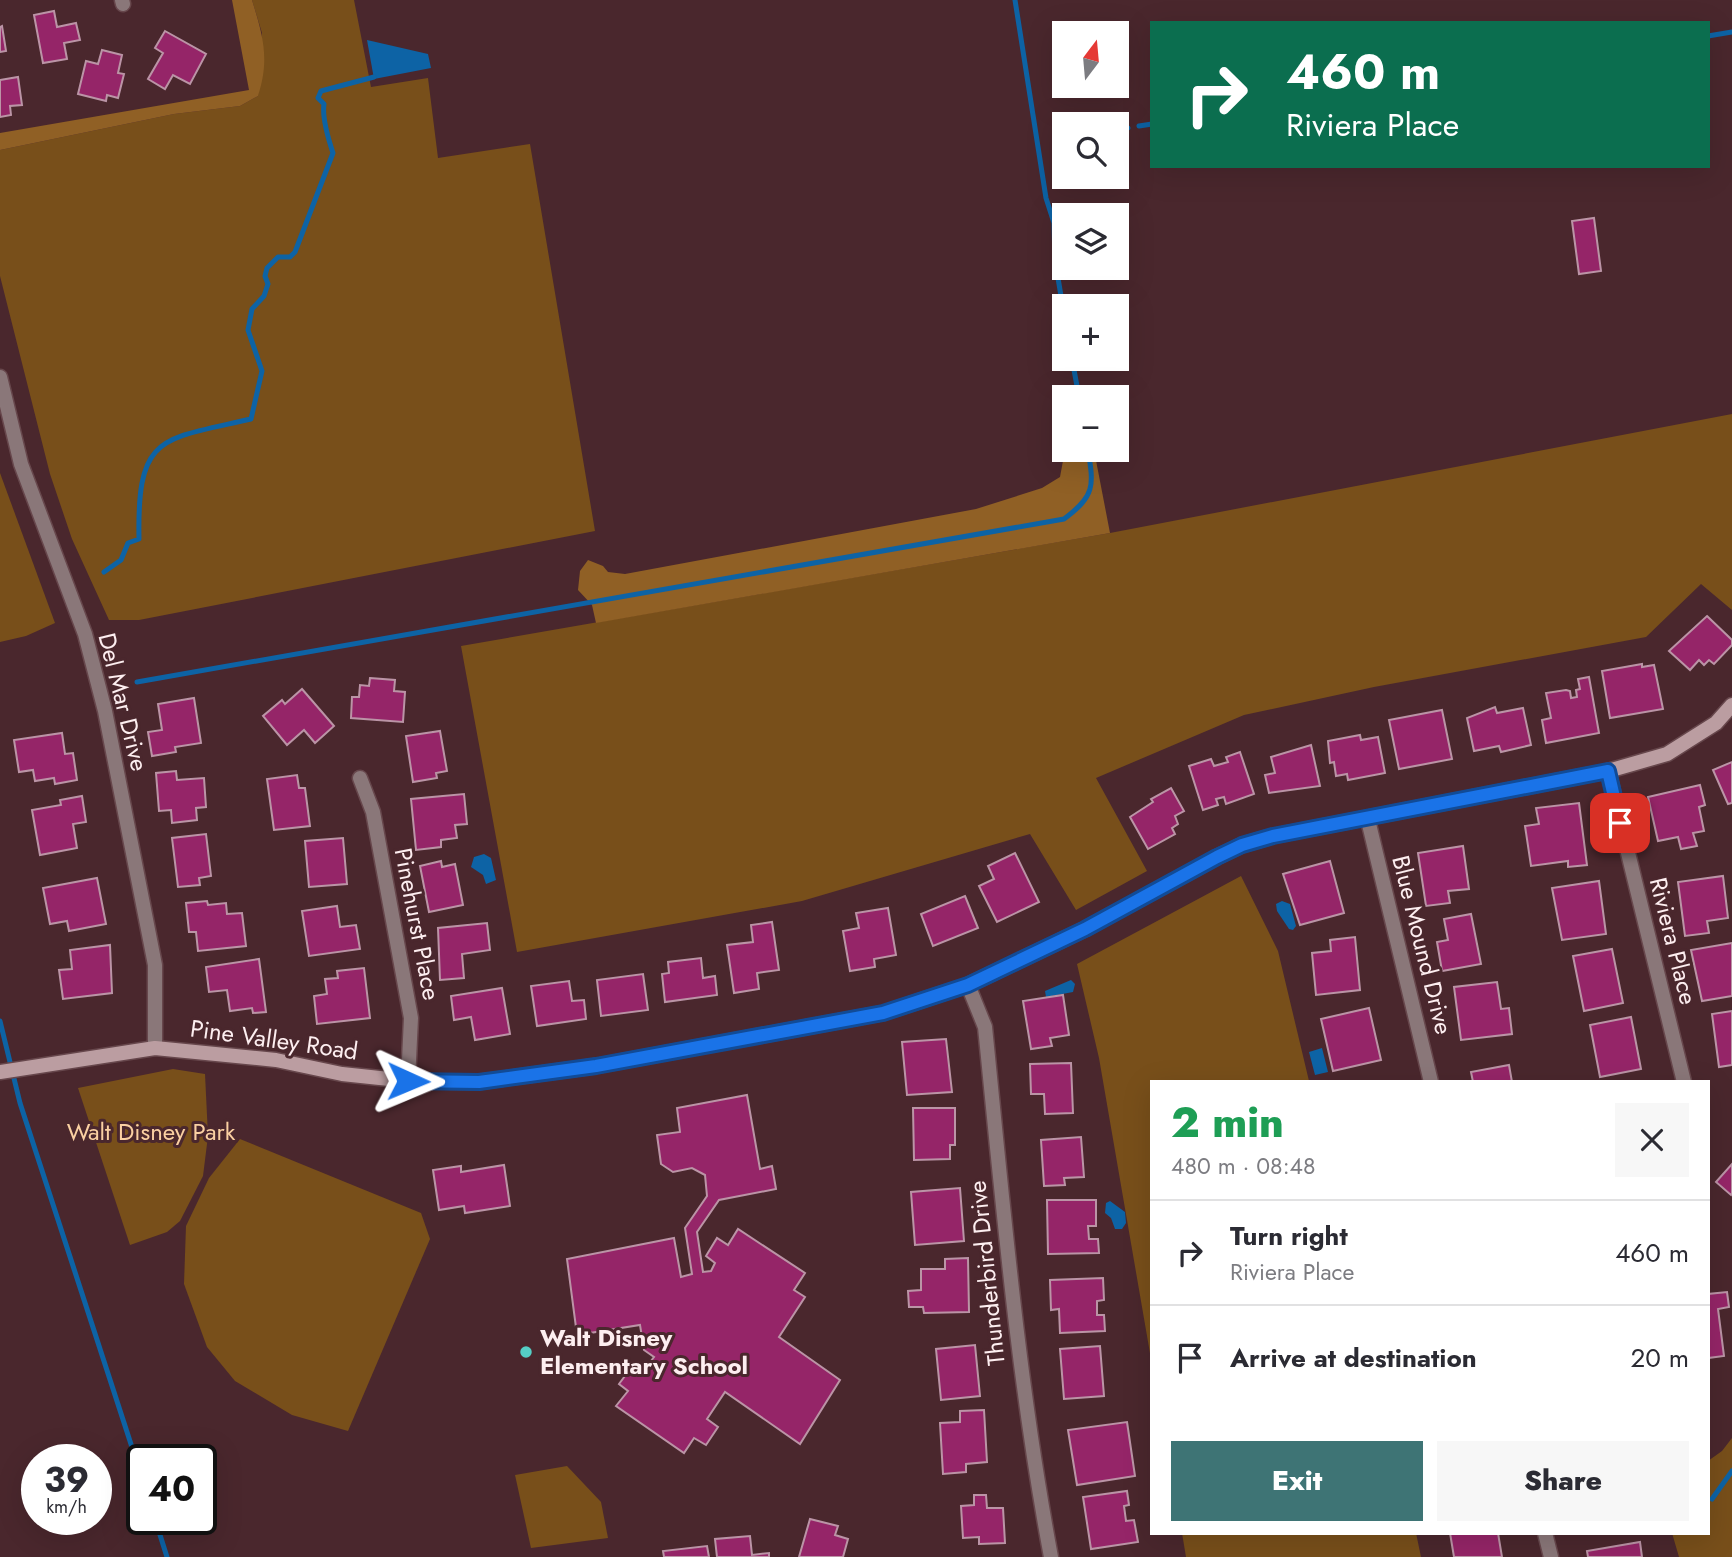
<!DOCTYPE html>
<meta charset="utf-8">
<style>
body{margin:0;font-family:Jost,sans-serif;background:#f7f7f7;color:#2b2b33;height:100vh;display:flex;flex-direction:column;font-size:26px;white-space:nowrap}
*{box-sizing:border-box;margin:0}
p{font-size:23px;color:#7c7c81}
.icon{flex:none;width:38px;height:38px;fill:none;stroke:currentColor;stroke-width:2;stroke-linecap:round;stroke-linejoin:round}
.map{position:relative;flex:1;overflow:hidden}
.drawer{position:absolute;left:1150px;top:1080px;width:560px;height:455px;display:flex;flex-direction:column;background:#fff;border-radius:0px;box-shadow:0 7px 28px #0002}
.drawer>*{flex:none}
.guide{position:absolute;left:1150px;top:21px;width:560px;height:147px;border-radius:0px;box-shadow:0 7px 28px #0002;background:#0b6e4f;color:#fff;overflow:hidden}
.needle{width:46px;rotate:16deg}
.controls{position:absolute;left:1052px;top:21px;display:grid;gap:14px}
.controls a{display:grid;place-items:center;width:77px;height:77px;border-radius:0px;background:#fff;box-shadow:0 7px 28px #0002;font-size:35px}
.speed{position:absolute;left:21px;top:1444px;display:flex;gap:14px;font-size:35px;font-weight:700;text-align:center}
.speed>*{display:grid;place-content:center;width:91px;height:91px;border-radius:50%;background:#fff;box-shadow:0 7px 28px #0002;line-height:1}
.speed small{font-size:18px;font-weight:400}
.speed .limit{border:4px solid #111;border-radius:10px;background:#fff;color:#111}
.pin{position:absolute;display:grid;place-items:center;width:60px;height:60px;color:#fff;margin:-30px;border-radius:14px;box-shadow:0 4px 10px #0006}
.me{position:absolute;width:77px;margin:-38px;rotate:91deg;stroke-linejoin:round;filter:drop-shadow(0 0 5px #0008)}
.turn{display:flex;align-items:center;gap:24px;height:147px;padding:0 21px;font-size:32px}
.turn .icon{width:91px;height:91px;stroke-width:2.5}
.turn b{display:block;font-size:49px;line-height:60px}
.round{display:grid;place-items:center;flex:none;width:74px;height:74px;border-radius:0px;background:#f7f7f7}
.summary{display:flex;align-items:center;justify-content:space-between;height:119px;padding:0 21px}
h1{font-size:42px;font-weight:800;line-height:52px;color:#1e9e55}
.action{display:flex;gap:14px;margin-top:auto;padding:14px 21px}
.action a{flex:1;height:80px;border-radius:0px;background:#3e7475;color:#fff;font-size:28px;font-weight:800;line-height:80px;text-align:center}
.action a+a{background:#f7f7f7;color:#2b2b33}
ul{padding:0;list-style:none}
li{display:flex;align-items:center;gap:21px;height:105px;padding:0 21px;border-top:2px solid #e1e1e2}
li div{flex:1}
li b{display:block;font-size:26px}
li em{font-style:normal}
.map>svg:first-child{display:block}
.green{fill:#784f1a}
.forest{fill:#906025}
.water{fill:#0d63a5}
.lines{fill:none;stroke-linecap:round;stroke-linejoin:round}
.stream{stroke:#0d63a5;stroke-width:5}
.building{fill:#952568;stroke:#bb94a6;stroke-width:2}
.street-casing{stroke:#67474c;stroke-width:17}
.secondary-casing{stroke:#67474c;stroke-width:17}
.street{stroke:#8a7779;stroke-width:14}
.secondary{stroke:#bb9da1;stroke-width:14}
.route-casing{stroke:#114b97;stroke-width:18}
.route{stroke:#1a73e8;stroke-width:12}
.poi-dot{fill:#55cec5;stroke:#4a272d;stroke-width:2.5}
.labels{text-anchor:middle;stroke-width:6;stroke-linejoin:round;paint-order:stroke}
.street-label{font-size:24px;fill:#fdeef0;stroke:#4a272d}
.park-label{font-size:24px;fill:#fad0a2;stroke:#4a272d}
.poi-label{font-size:24px;font-weight:bold;fill:#fdeef0;stroke:#4a272d;text-anchor:start}
</style>
<div class="map">
<svg width="1732" height="1557" viewBox="0 0 1732 1557">
<rect width="100%" height="100%" fill="#4a272d"/>
<g class="green">
<path d="M252,0H354L371,87L428,78L438,158L530,144L595,531L139,620H109L72,539L50,474L0,276V150L174,114L240,106L258,96L262,33Z"/>
<path d="M1732,414V610L1701,584L1646,637L1374,687L1244,715L1096,778L1147,871L1076,910L1030,834L802,901L517,952L461,646L1110,533Z"/>
<path d="M0,473L55,623L26,636L0,642Z"/>
<path d="M1241,876L1278,951L1309,1081L1152,1082L1151,1359L1099,1058L1077,964Z"/>
<path d="M173,1069L205,1074L208,1136L203,1176L180,1221L167,1232L130,1245L78,1088Z"/>
<path d="M240,1139L421,1213L430,1239L348,1431L292,1415L235,1381L207,1347L184,1284L186,1226L209,1178Z"/>
<path d="M1732,1438V1557H1679L1672,1533H1708V1461L1722,1451Z"/>
<path d="M567,1466L601,1502L608,1538L531,1548L515,1475Z"/>
<path d="M1182,1533H1416L1421,1557H1186Z"/>
</g>
<g class="forest">
<path d="M232,0H252C263,36 270,59 258,96L240,106L174,114L0,150V133L249,90Z"/>
<path d="M1065,450H1094L1110,533L596,623L592,605L578,590L580,571L588,560L603,566L608,572L625,574L976,509L1042,488L1060,477Z"/>
</g>
<g class="water">
<path d="M367,40L428,54L431,68L374,79Z"/>
<path d="M484,854L491,858L496,880L486,884L483,875L471,867L474,857Z"/>
<path d="M1282,901L1290,904L1296,926L1293,930L1289,929L1277,911L1276,904Z"/>
<path d="M1071,980L1075,984L1073,992L1046,997L1045,991Z"/>
<path d="M1322,1048L1328,1072L1315,1075L1309,1052Z"/>
<path d="M1110,1201L1125,1212L1126,1223L1122,1229H1115L1111,1218L1105,1213L1106,1203Z"/>
</g>
<g class="lines">
<g class="stream">
<path d="M1015,0L1046,198L1054,223L1055,263"/>
<path d="M1708,36L1732,32"/>
<path d="M1139,126L1152,124"/>
<path d="M1116,130L1128,128"/>
<path d="M1062,139H1064"/>
<path d="M1058,278L1064,314"/>
<path d="M1072,359L1079,397"/>
<path d="M104,572L121,560L128,543L139,539C137,434 160,440 251,419L262,371L248,330L252,309L264,296L268,284L265,276L267,268L278,257H290L295,252L333,153C329,141 322,117 324,104L318,98L321,91L374,77"/>
<path d="M137,682L1064,519C1095,496 1094,486 1088,450"/>
<path d="M0,1021L20,1103L142,1478"/>
<path d="M1712,1499L1732,1471"/>
<path d="M155,1519L167,1557"/>
</g>
</g>
<g class="building">
<path d="M54,11L57,27L76,23L80,40L64,43L67,59L43,63L34,15Z"/>
<path d="M2,26L6,51L0,52V27Z"/>
<path d="M165,31L206,54L190,84L173,75L165,89L148,79L163,53L155,48Z"/>
<path d="M102,50L122,55L118,73L124,74L118,98L107,95L106,101L78,94L86,61L98,64Z"/>
<path d="M18,77L22,105L10,106L11,115L0,117V80Z"/>
<path d="M1594,218L1601,271L1579,274L1572,221Z"/>
<path d="M1707,616L1732,640V645L1714,664L1709,660L1704,665L1699,660L1690,670L1669,651Z"/>
<path d="M1642,664V667L1654,665L1663,709L1610,718L1602,671Z"/>
<path d="M1589,677L1599,733L1546,743L1542,720L1551,718L1546,693L1566,690L1570,691L1571,698L1577,697L1576,690L1580,689L1578,679Z"/>
<path d="M370,678L395,680L394,691L405,692L403,722L351,718L352,697H359L360,685L369,686Z"/>
<path d="M302,689L334,726L315,743L304,730L287,745L263,716L282,700L285,704Z"/>
<path d="M194,698L201,743L175,747L176,752L152,756L148,732L162,730L158,704Z"/>
<path d="M1495,707L1497,713L1523,708L1531,745L1501,752L1499,746L1474,751L1467,718Z"/>
<path d="M1442,710L1452,759L1399,769L1389,720Z"/>
<path d="M440,731L447,771L436,773L437,778L413,782L406,736Z"/>
<path d="M62,733L65,754L73,753L77,780L55,784L54,778L35,781L33,770L19,772L14,740Z"/>
<path d="M1360,735L1361,740L1378,737L1385,773L1348,780L1347,774L1336,776L1334,762L1330,763L1328,741Z"/>
<path d="M1311,745L1320,786L1269,793L1265,775L1275,773L1271,757Z"/>
<path d="M1240,752L1254,794L1226,804L1224,797L1216,799L1218,805L1203,810L1189,766L1211,759L1214,766L1228,762L1226,757Z"/>
<path d="M1732,762V803L1728,804L1713,770Z"/>
<path d="M176,771L177,780L204,778L206,807L196,808L197,820L172,823L171,810L159,811L156,773Z"/>
<path d="M297,775L299,788H305L310,826L274,830L267,779Z"/>
<path d="M1700,785L1705,805L1699,807L1704,831L1693,833L1697,846L1681,849L1678,837L1658,841L1648,797Z"/>
<path d="M1171,788L1184,811L1175,816L1178,824L1172,828L1175,834L1148,849L1130,817L1153,802L1151,799Z"/>
<path d="M464,794L467,824L455,825L457,838L441,840V847L416,850L411,799Z"/>
<path d="M82,796L86,822L73,824L77,848L40,855L32,810L61,805L60,800Z"/>
<path d="M1579,803L1587,865L1568,867V861L1531,866L1525,826L1539,824L1536,808Z"/>
<path d="M206,834L211,876L199,878L200,885L178,887L172,838Z"/>
<path d="M343,838L347,884L309,887L305,841Z"/>
<path d="M1463,846L1469,889L1448,891L1450,903L1426,906L1418,853Z"/>
<path d="M1015,853L1039,902L997,922L979,886L994,879L988,866Z"/>
<path d="M441,861L442,867L455,864L463,905L429,912L420,866Z"/>
<path d="M1330,861L1344,913L1300,925L1283,874Z"/>
<path d="M1723,876L1728,918L1707,921L1709,933L1685,936L1678,882Z"/>
<path d="M97,878L106,924L69,931L67,921L50,924L43,888Z"/>
<path d="M1599,881L1606,934L1562,940L1552,888Z"/>
<path d="M965,896L978,928L933,946L921,914Z"/>
<path d="M207,901L208,905L226,903L227,914L242,913L246,946L198,951L196,932H189L186,903Z"/>
<path d="M337,906L340,927L356,925L360,949L309,956L302,911Z"/>
<path d="M888,908L896,955L874,959L875,967L850,971L843,931L859,928L856,913Z"/>
<path d="M1471,914L1481,964L1442,971L1437,942L1448,940L1444,919Z"/>
<path d="M772,922L779,970L757,973L759,989L734,993L727,945L753,942L751,925Z"/>
<path d="M487,923L490,950L462,954L464,978L440,980L438,928Z"/>
<path d="M1355,937L1360,990L1316,995L1312,953L1331,951L1330,940Z"/>
<path d="M1732,943V996L1702,1001L1691,950Z"/>
<path d="M110,945L112,993L63,999L59,970L72,969L70,950Z"/>
<path d="M1612,949L1623,1003L1584,1011L1573,956Z"/>
<path d="M701,958L703,978L715,976L717,995L665,1002L662,974L669,973L668,962Z"/>
<path d="M259,959L266,1012L253,1013L252,1008L230,1011L227,990L209,992L206,967Z"/>
<path d="M364,968L370,1018L317,1024L314,996L327,994L325,979L338,978L337,971Z"/>
<path d="M643,974L648,1010L601,1016L597,980Z"/>
<path d="M569,981L572,1001L584,1000L586,1019L537,1026L531,986Z"/>
<path d="M1497,982L1501,1009L1509,1008L1512,1034L1461,1040L1454,987Z"/>
<path d="M502,988L510,1034L475,1040L471,1017L454,1020L451,996Z"/>
<path d="M1063,995L1069,1035L1050,1038L1052,1046L1031,1049L1023,1001Z"/>
<path d="M1369,1008L1381,1060L1333,1071L1321,1019Z"/>
<path d="M1732,1011V1065L1719,1067L1712,1014Z"/>
<path d="M1631,1017L1641,1069L1600,1077L1590,1025Z"/>
<path d="M946,1039L952,1092L907,1095L902,1042Z"/>
<path d="M1071,1063L1073,1113L1045,1114L1044,1094H1031L1030,1064Z"/>
<path d="M1509,1065L1512,1082H1473L1471,1072Z"/>
<path d="M747,1095L760,1169L772,1166L776,1189L719,1200L697,1232L703,1272L711,1271L715,1263L706,1256L717,1238L728,1245L738,1229L805,1273L794,1290L805,1297L779,1337L840,1380L800,1444L725,1392L707,1419L718,1427L706,1445L694,1438L684,1453L616,1406L628,1391L619,1384L631,1368L640,1375L654,1357L644,1350L640,1325L577,1335L567,1259L674,1238L681,1277L692,1274L685,1228L707,1196L705,1175L692,1168L673,1172L661,1164L657,1135L680,1132L677,1108Z"/>
<path d="M913,1108H955V1145H950V1159L914,1160Z"/>
<path d="M1081,1137L1084,1177L1064,1178L1065,1185L1044,1186L1041,1140Z"/>
<path d="M1732,1164V1193L1731,1195L1716,1182Z"/>
<path d="M504,1165L510,1206L465,1213L464,1206L439,1210L433,1170L461,1166V1172Z"/>
<path d="M960,1188L964,1241L915,1245L911,1192Z"/>
<path d="M1047,1200H1096V1226H1088L1089,1239H1098L1099,1253L1048,1254Z"/>
<path d="M968,1258L969,1312L924,1313L923,1307H909L908,1291L921,1290V1269H945V1259Z"/>
<path d="M1103,1278L1104,1300L1097,1301V1315H1104L1105,1331L1060,1333L1059,1309L1051,1310L1050,1280Z"/>
<path d="M1727,1292L1729,1307L1718,1309L1724,1356L1708,1358V1294Z"/>
<path d="M975,1345L980,1396L941,1400L936,1349Z"/>
<path d="M1100,1346L1104,1396L1064,1399L1060,1349Z"/>
<path d="M984,1410L987,1462L966,1464V1472L943,1474L940,1423L960,1422V1411Z"/>
<path d="M1127,1422L1135,1476L1077,1485L1068,1430Z"/>
<path d="M1127,1491L1129,1505L1124,1506L1126,1521L1134,1520L1138,1542L1091,1549L1083,1497Z"/>
<path d="M974,1495H986L987,1508H1003L1005,1543L979,1544V1537L963,1538L961,1506L974,1505Z"/>
<path d="M810,1519L838,1526L835,1535L848,1539L843,1557H799Z"/>
<path d="M1450,1533H1498L1502,1557H1454Z"/>
<path d="M750,1536L752,1555L769,1553V1557H717L715,1539Z"/>
<path d="M1640,1542L1642,1557H1588L1587,1551Z"/>
<path d="M707,1546L709,1557H664L663,1551Z"/>
</g>
<g class="lines">
<g class="street-casing">
<g id="street">
<path d="M122,0L123,4"/>
<path d="M0,377L21,464L85,634L105,711L155,965V1048"/>
<path d="M1608,771L1684,1082"/>
<path d="M360,778L373,812L411,1018L408,1081"/>
<path d="M1368,820L1431,1082"/>
<path d="M968,985L985,1027C1003,1205 1018,1382 1051,1557"/>
<path d="M1545,1533L1551,1557"/>
</g>
</g>
<g class="secondary-casing">
<path id="secondary" d="M0,1072L155,1048L276,1060L342,1074L408,1081L479,1082L596,1066L883,1013L968,985L1085,929L1217,857L1242,845L1273,836L1608,771L1667,754L1716,723L1732,705"/>
</g>
<use href="#street" class="street"/>
<use href="#secondary" class="secondary"/>
</g>
<g class="lines">
<g class="route-casing">
<path id="route" d="M408,1081L479,1082L596,1066L883,1013L968,985L1085,929L1217,857L1242,845L1273,836L1608,771L1620,823"/>
</g>
<use href="#route" class="route"/>
</g>
<circle class="poi-dot" cx="526" cy="1352" r="7"/>
<g class="labels">
<g class="street-label">
<text transform="translate(123 702) rotate(76)" y="8">Del Mar Drive</text>
<text transform="translate(417 924) rotate(79)" y="8">Pinehurst Place</text>
<text transform="translate(1673 941) rotate(76)" y="8">Riviera Place</text>
<text transform="translate(1422 945) rotate(76)" y="8">Blue Mound Drive</text>
<text transform="translate(274 1040) rotate(8)" y="8">Pine Valley Road</text>
<text transform="translate(987 1273) rotate(-96)" y="8">Thunderbird Drive</text>
</g>
<g class="park-label">
<text x="151" y="1140">Walt Disney Park</text>
</g>
<g class="poi-label">
<text x="540" y="1346">Walt Disney<tspan x="540" dy="28">Elementary School</tspan></text>
</g>
</g>
</svg>
<div class="controls">
<a><svg class="needle" viewBox="-14 -14 28 28"><path d="M0-13l5 13h-10z" fill="#e53935"/><path d="M0 13l5-13h-10z" fill="#7c7c81"/></svg></a>
<a><svg class="icon" aria-label="search" viewBox="0 0 24 24"><circle cx="10" cy="10" r="6"/><path d="M15 15l6 6"/></svg></a>
<a><svg class="icon" aria-label="layers" viewBox="0 0 24 24"><path d="M12 4l9 5-9 5-9-5zM3 14l9 5 9-5"/></svg></a>
<a>+</a>
<a>−</a>
</div>
<div class="speed"><div>39<small>km/h</small></div><div class="limit">40</div></div>
<div class="pin" style="left:1620px;top:823px;background:#d93025"><svg class="icon" aria-label="arrive" viewBox="0 0 24 24"><path d="M6 21V4h12l-3 4 3 4H6"/></svg></div>
<svg class="me" style="left:408px;top:1081px" viewBox="-20 -20 40 40"><path d="M0-17L14 15 0 8-14 15z" fill="#1a73e8" stroke="#fff" stroke-width="4"/></svg>
<div class="guide">
<div class="turn"><svg class="icon" aria-label="right" viewBox="0 0 24 24"><path d="M7 20v-9h11M14 6l5 5-5 5"/></svg><div><b>460 m</b>Riviera Place</div></div>
</div>
<section class="drawer">
<div class="summary"><div><h1>2 min</h1><p>480 m · 08:48</p></div><a class="round"><svg class="icon" aria-label="close" viewBox="0 0 24 24"><path d="M6 6l12 12M18 6L6 18"/></svg></a></div>
<ul>
<li><svg class="icon" aria-label="right" viewBox="0 0 24 24"><path d="M7 20v-9h11M14 6l5 5-5 5"/></svg><div><b>Turn right</b><p>Riviera Place</p></div><em>460 m</em></li>
<li><svg class="icon" aria-label="arrive" viewBox="0 0 24 24"><path d="M6 21V4h12l-3 4 3 4H6"/></svg><div><b>Arrive at destination</b></div><em>20 m</em></li>
</ul>
<div class="action"><a>Exit</a><a>Share</a></div>
</section>
</div>
